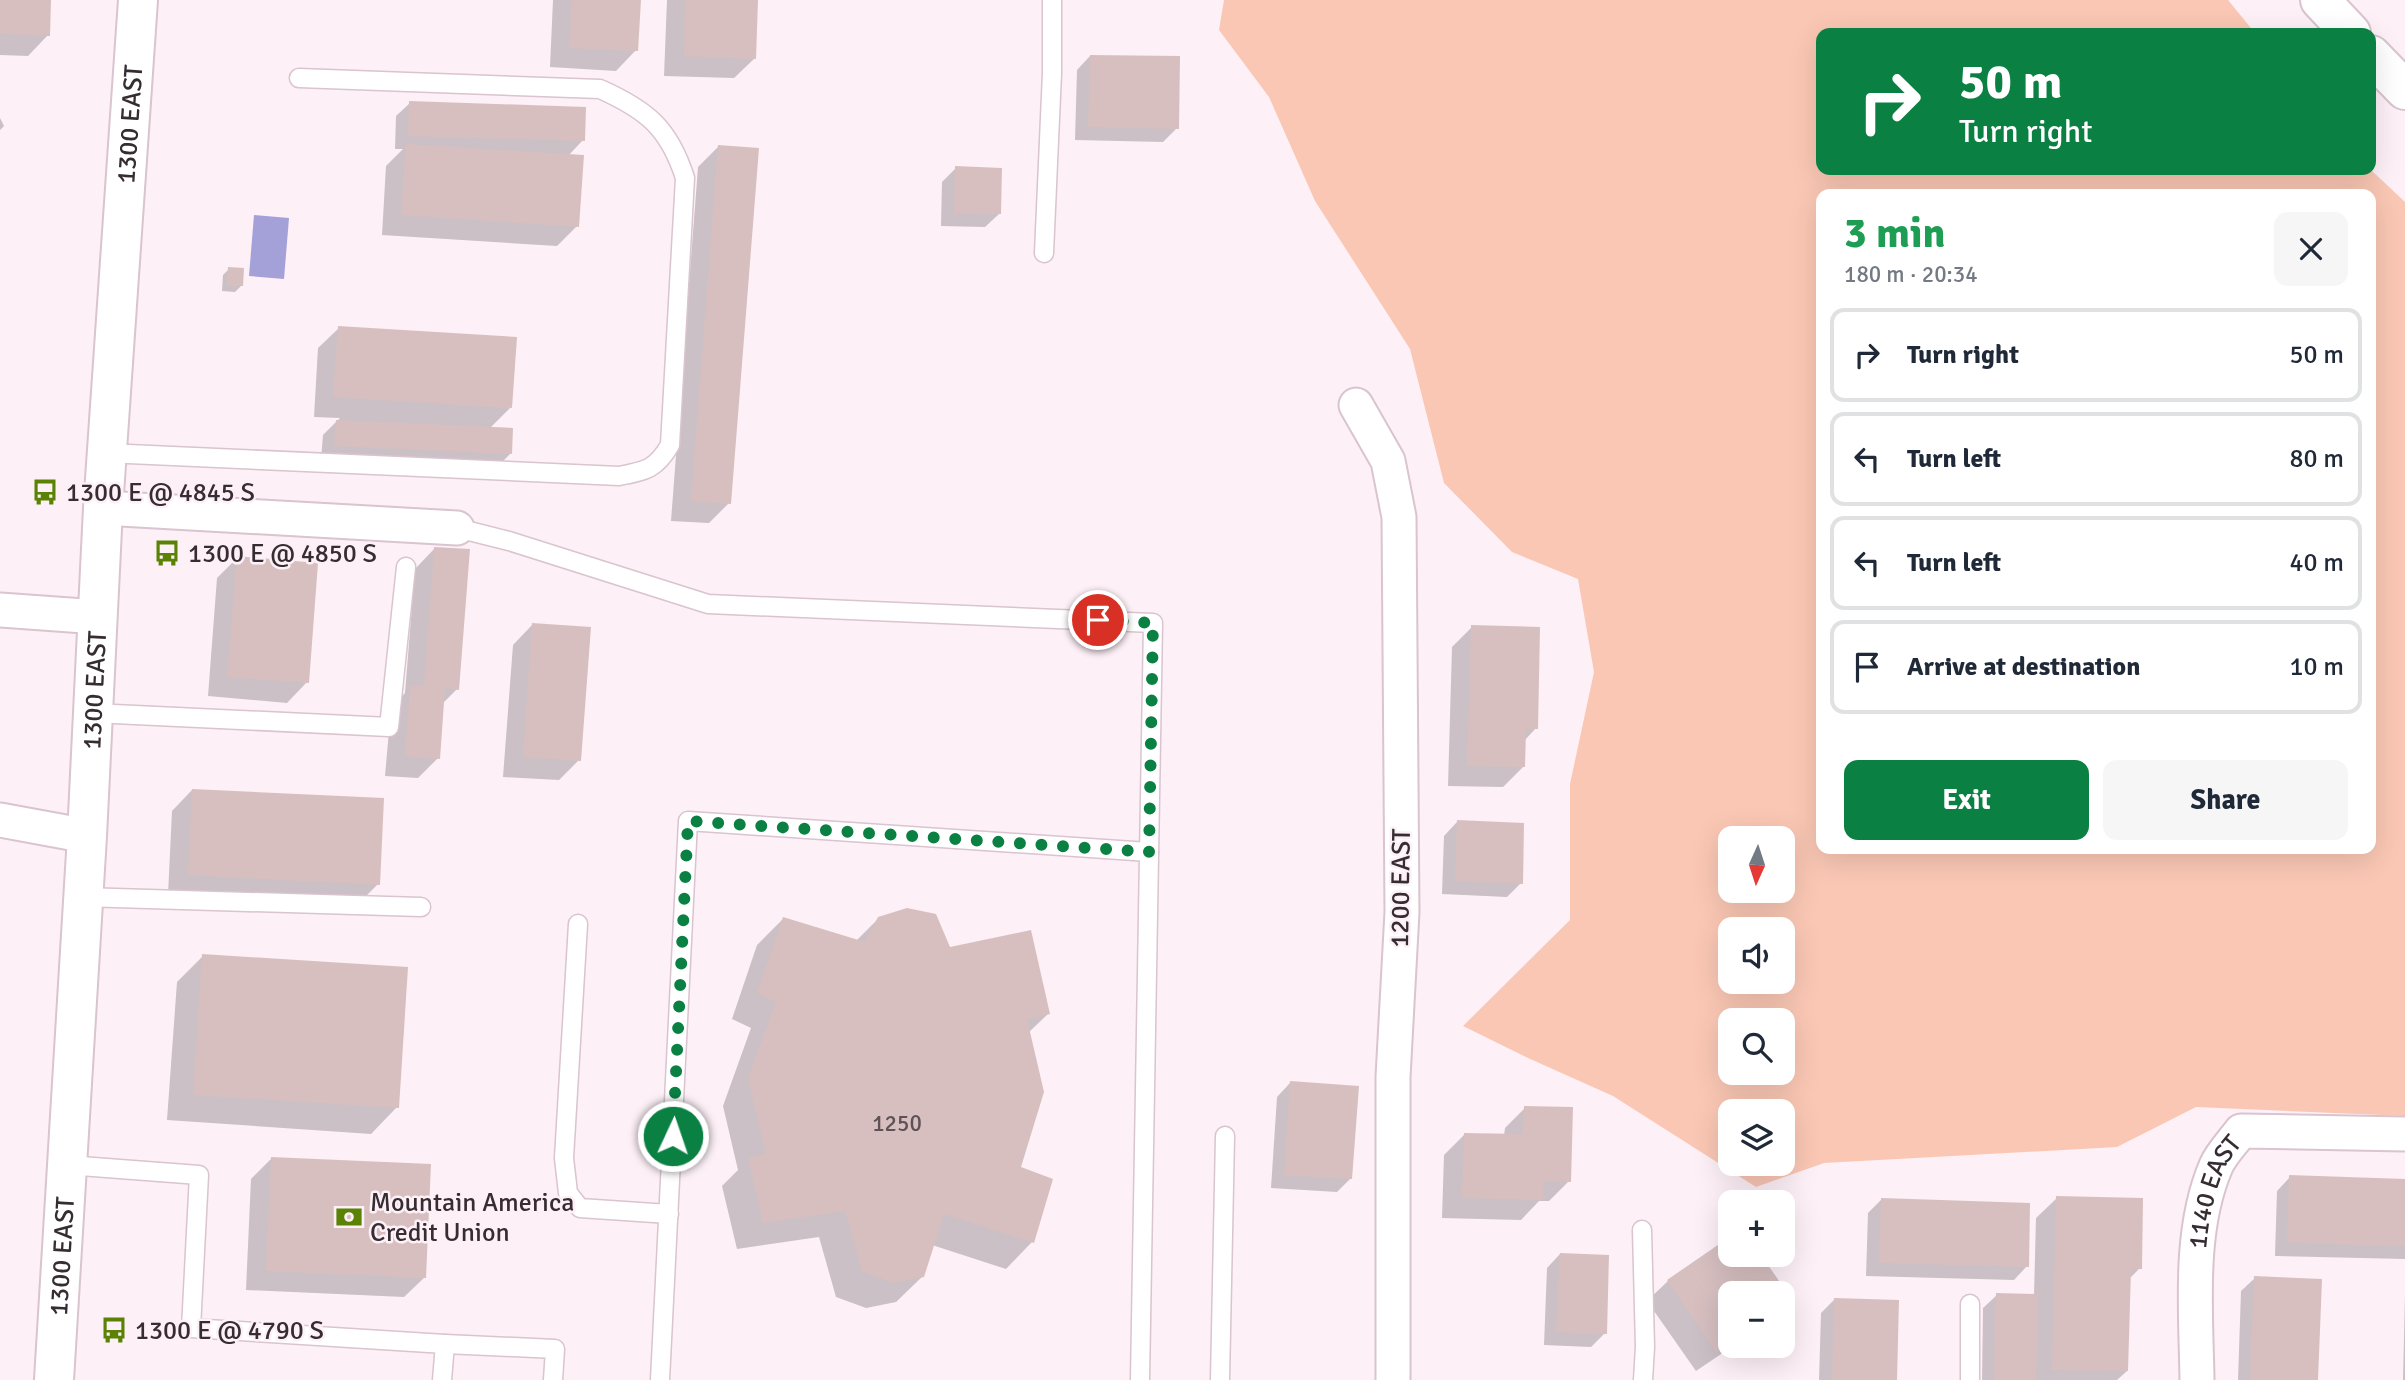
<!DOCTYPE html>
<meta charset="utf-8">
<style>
body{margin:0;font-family:Signika,sans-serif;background:#f6f6f7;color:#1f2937;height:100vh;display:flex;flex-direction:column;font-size:26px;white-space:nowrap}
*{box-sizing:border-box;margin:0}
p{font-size:23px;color:#747a83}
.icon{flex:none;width:38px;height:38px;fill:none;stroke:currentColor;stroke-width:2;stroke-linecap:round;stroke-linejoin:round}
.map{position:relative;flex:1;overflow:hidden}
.sheet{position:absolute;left:1816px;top:189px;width:560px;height:665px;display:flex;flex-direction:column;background:#fff;border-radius:14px;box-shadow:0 7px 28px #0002}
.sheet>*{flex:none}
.top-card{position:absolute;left:1816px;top:28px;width:560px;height:147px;border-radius:14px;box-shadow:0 7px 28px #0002;background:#0b8043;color:#fff;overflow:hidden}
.needle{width:46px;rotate:183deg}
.fabs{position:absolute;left:1718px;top:826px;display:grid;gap:14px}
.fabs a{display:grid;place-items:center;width:77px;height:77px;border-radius:14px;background:#fff;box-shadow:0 7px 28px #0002;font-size:35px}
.pin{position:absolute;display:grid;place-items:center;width:60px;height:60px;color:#fff;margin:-30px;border:4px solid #fff;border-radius:50%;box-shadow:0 2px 7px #0007}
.me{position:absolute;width:77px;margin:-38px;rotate:3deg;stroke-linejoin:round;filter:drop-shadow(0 0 5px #0008)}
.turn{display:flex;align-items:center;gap:24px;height:147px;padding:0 28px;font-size:32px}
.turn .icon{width:91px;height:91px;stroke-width:2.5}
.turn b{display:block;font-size:49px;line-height:60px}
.round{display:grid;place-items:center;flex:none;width:74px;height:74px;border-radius:14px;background:#f6f6f7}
.headline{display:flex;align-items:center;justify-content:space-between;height:119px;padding:0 28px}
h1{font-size:42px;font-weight:700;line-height:52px;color:#1e9e55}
.action{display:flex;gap:14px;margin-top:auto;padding:14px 28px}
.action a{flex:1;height:80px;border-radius:14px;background:#0b8043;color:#fff;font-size:28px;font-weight:700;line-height:80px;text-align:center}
.action a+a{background:#f6f6f7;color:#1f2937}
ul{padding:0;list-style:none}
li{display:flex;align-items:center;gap:21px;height:94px;margin:0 14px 10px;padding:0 14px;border:4px solid #e0e1e3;border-radius:14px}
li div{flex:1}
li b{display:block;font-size:26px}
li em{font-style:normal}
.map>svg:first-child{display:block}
.green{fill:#fac7b4;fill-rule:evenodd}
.water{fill:#a3a1d8}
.shadow{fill:#0003}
.building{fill:#d7bfc0}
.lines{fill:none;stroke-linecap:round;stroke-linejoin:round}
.service-casing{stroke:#d9c4cf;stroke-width:21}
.minor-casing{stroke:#d9c4cf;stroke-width:37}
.secondary-casing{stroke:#d9c4cf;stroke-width:42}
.primary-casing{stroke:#d9c4cf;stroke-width:42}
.service{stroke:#fff;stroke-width:18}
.minor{stroke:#fff;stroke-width:33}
.secondary{stroke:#fff;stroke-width:38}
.primary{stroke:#fff;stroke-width:38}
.route{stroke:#0b8043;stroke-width:12;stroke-dasharray:0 21.6}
.labels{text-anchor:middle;stroke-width:5;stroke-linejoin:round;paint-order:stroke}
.number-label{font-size:23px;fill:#5e5256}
.street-label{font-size:26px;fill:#362d32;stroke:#fdf0f7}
.poi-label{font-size:26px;fill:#362d32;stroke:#fdf0f7;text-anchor:start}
</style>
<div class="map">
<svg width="2405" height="1380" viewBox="0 0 2405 1380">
<rect width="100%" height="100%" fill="#fdf0f7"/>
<path class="green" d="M1224,0H2228L2255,33H1822V170H2371L2405,202V1116L2196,1107L2117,1147L1824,1163L1756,1187L1613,1096L1528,1058L1463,1026L1570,920V784L1594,672L1578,579L1512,552L1444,483L1410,349L1315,201L1269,97L1219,30ZM1822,194H2371V849H1822ZM1731,838H1783V891H1731ZM1731,929H1783V982H1731ZM1731,1020H1783V1073H1731ZM1731,1111H1783V1164H1731Z"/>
<path class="water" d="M254,215L289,218L284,279L249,276Z"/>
<g class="shadow">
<path d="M0,0H50L48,35L28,56L0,55Z"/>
<path d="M553,0H639L636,50L616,71L550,67Z"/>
<path d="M667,0H757L755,58L734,78L664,76Z"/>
<path d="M1090,56L1177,128L1163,142L1075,140L1077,70Z"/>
<path d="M410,103L583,140L568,156L577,226L557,246L382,235L386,166L403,149H395L396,116Z"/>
<path d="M0,118L4,126L0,130Z"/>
<path d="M718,147L729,503L709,523L671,521L698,167Z"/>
<path d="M956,168L999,214L985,227L941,226L942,182Z"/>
<path d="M229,269L241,286L235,292L222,291L223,275Z"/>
<path d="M339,328L510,408L489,429L510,454L497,467L321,459L323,435L340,418L314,417L318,348Z"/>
<path d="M435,548L457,689L442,704L438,758L418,778L385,776L391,708L405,693L415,569Z"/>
<path d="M237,558L307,682L287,703L208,696L217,578Z"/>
<path d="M533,624L579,760L559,780L503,777L513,645Z"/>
<path d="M1472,627L1536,728L1524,741L1523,767L1503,787L1448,786L1452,647Z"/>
<path d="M192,790L378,884L358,904L168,895L172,811Z"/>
<path d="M1457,822L1521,883L1507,897L1442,894L1444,836Z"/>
<path d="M879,918L949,949L1048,1014L1028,1033L1019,1168L1032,1242L1006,1269L932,1245L923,1276L896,1302L866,1308L836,1297L819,1237L737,1249L722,1186L738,1170L723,1106L751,1028L732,1019L757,945L783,919L856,941Z"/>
<path d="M203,956L397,1107L371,1134L167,1120L177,982Z"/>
<path d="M1290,1083L1351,1178L1337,1192L1271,1188L1277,1097Z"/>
<path d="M1525,1108L1569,1181L1549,1201H1539L1521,1220L1442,1218L1444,1155L1465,1134L1504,1136L1505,1128Z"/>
<path d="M272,1158L425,1277L404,1297L246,1290L251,1179Z"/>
<path d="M2290,1177L2405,1180V1259L2275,1256L2277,1191Z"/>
<path d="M2057,1198L2140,1268L2129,1279L2127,1371L2117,1380H1982L1983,1308L1997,1295L2034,1296L2036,1218Z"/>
<path d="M1881,1200L2027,1266L2014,1280L1866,1276L1868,1213Z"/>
<path d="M1731,1238V1255H1759L1790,1300L1783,1307V1293H1731V1346H1733L1696,1371L1647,1301L1668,1281Z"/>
<path d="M1560,1254L1605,1333L1591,1347L1544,1345L1547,1268Z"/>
<path d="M2255,1278L2316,1380H2238L2241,1291Z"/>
<path d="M2405,1295V1380H2403Z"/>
<path d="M1835,1299L1895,1380H1819L1821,1313Z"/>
</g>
<g class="building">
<path d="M0,0H51L50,36L0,34Z"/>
<path d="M572,0H641L638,51L569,48Z"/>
<path d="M685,0H758L756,59L684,56Z"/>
<path d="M1090,55L1180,56L1179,129L1088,127Z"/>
<path d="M409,101L586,107L585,141L408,136Z"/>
<path d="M406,144L584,155L579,227L401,215Z"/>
<path d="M718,145L759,148L731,504L691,501Z"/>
<path d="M955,166L1002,168L1001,214L954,213Z"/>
<path d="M228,267L244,268L243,286H227Z"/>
<path d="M338,326L517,337L512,408L333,397Z"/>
<path d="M336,420L513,428L512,454L334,446Z"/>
<path d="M434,547L470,549L459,690L445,688L440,759L405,756L410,686H424Z"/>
<path d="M237,556L318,563L309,683L227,677Z"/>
<path d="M532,623L591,627L581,761L523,757Z"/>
<path d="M1471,625L1540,627L1538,729H1526L1525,767L1467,766Z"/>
<path d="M192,789L384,798L380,885L188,875Z"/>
<path d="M1457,820L1524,823L1523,884L1455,881Z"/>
<path d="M907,908L936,914L950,947L1031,930L1050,1014L1027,1019L1044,1092L1021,1167L1053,1179L1034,1243L944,1214L924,1277L893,1283L862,1271L845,1211L763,1223L748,1158L766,1154L748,1079L776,1002L757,993L783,917L865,942L878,917Z"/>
<path d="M202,954L408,967L399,1108L193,1095Z"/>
<path d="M1290,1081L1359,1086L1352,1179L1284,1175Z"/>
<path d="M1524,1106L1573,1107L1571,1182L1543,1181V1200L1462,1198L1464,1133L1523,1134Z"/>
<path d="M271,1157L431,1164L426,1278L266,1271Z"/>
<path d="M2289,1175L2405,1179V1246L2287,1243Z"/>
<path d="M2056,1196L2143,1198L2142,1269H2131L2128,1371L2052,1370Z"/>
<path d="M1881,1198L2030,1203L2029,1267L1879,1263Z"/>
<path d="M1731,1236V1255H1761L1793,1301L1783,1307V1293H1731V1343L1717,1353L1667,1280Z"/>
<path d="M1560,1253L1609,1255L1607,1334L1556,1332Z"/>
<path d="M2254,1276L2322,1279L2318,1380H2250Z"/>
<path d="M1996,1293L2038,1294L2036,1380H1994Z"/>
<path d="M1834,1298L1899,1300L1897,1380H1832Z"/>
</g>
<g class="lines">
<g class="service-casing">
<g id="service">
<path d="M1044,253L1052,73V0"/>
<path d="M106,453L619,476C646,471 656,469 670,445L685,178C669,128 647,110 600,89L299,78"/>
<path d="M457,528L509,541L708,604L1153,623L1140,1380"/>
<path d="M93,713L389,727L406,567"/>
<path d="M82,897L421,907"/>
<path d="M578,924L564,1158L568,1193L580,1208L669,1214"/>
<path d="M67,1165L199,1175L191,1328L445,1344L442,1380"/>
<path d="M1642,1230L1645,1347L1643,1380"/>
<path d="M445,1344L555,1349L553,1380"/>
<path d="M660,1380L688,821L1149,852"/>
<path d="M1220,1380L1225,1136"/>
<path d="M1970,1380V1304"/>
</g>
</g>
<g class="minor-casing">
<g id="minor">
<path d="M1356,405L1388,461L1399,517L1402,912L1393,1077V1380"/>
<path d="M103,508L457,528"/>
<path d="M0,610L98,617"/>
<path d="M0,820L87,836"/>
<path id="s1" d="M2197,1380C2196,1311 2188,1231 2216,1166C2221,1154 2233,1142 2241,1131L2405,1134"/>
</g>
</g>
<g class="secondary-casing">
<g id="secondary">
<path id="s2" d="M54,1380L87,836L103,508L138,0"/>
</g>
</g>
<g class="primary-casing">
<g id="primary">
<path d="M2320,0L2351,33"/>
<path d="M2371,55L2405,90"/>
</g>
</g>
<use href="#service" class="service"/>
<use href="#minor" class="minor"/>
<use href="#secondary" class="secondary"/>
<use href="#primary" class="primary"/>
</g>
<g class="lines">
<path class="route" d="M673,1136L688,821L1149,852L1153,623L1098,620"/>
</g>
<defs>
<g id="bus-bare" transform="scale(2.1)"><path d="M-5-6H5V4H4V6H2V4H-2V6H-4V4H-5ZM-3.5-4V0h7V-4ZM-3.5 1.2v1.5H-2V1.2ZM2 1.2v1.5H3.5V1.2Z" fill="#5a8205" stroke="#fdf0f7" stroke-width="2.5" paint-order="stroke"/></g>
<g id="bank-bare" transform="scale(2.1)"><path d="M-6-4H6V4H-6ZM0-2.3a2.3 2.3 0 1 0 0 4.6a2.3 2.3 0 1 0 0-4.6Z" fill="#5a8205" stroke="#fdf0f7" stroke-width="2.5" paint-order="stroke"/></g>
</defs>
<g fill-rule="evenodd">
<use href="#bus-bare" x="45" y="492"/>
<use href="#bus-bare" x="167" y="553"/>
<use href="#bank-bare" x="349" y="1217"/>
<use href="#bus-bare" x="114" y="1330"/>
</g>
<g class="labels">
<g class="number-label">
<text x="897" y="1131">1250</text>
</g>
<g class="street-label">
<text dy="9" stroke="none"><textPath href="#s2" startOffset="1258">1300 EAST</textPath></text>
<text dy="9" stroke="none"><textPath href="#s2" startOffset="691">1300 EAST</textPath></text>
<text transform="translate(1400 888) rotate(-89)" y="9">1200 EAST</text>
<text dy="9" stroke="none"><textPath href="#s1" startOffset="191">1140 EAST</textPath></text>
<text dy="9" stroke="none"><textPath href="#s2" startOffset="124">1300 EAST</textPath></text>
</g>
<g class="poi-label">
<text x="66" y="501">1300 E @ 4845 S</text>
<text x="188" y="562">1300 E @ 4850 S</text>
<text x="370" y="1211">Mountain America<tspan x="370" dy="30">Credit Union</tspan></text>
<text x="135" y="1339">1300 E @ 4790 S</text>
</g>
</g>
</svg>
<div class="fabs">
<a><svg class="needle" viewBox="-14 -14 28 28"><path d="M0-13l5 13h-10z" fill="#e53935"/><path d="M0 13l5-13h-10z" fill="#747a83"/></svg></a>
<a><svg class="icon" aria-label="sound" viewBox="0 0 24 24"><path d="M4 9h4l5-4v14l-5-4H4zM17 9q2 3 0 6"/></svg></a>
<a><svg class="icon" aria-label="search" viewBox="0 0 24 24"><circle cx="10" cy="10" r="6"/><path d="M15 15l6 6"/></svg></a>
<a><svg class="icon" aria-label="layers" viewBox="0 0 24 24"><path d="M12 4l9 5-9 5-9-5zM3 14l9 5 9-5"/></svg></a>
<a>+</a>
<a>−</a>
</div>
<div class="pin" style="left:1098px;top:620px;background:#d93025"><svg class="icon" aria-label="arrive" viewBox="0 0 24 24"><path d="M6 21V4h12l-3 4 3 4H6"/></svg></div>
<svg class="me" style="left:673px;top:1136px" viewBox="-20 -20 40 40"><circle r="17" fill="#0b8043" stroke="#fff" stroke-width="3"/><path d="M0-11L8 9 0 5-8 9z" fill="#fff"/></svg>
<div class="top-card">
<div class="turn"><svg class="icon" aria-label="right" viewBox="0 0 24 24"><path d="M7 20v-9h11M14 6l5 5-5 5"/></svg><div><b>50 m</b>Turn right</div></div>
</div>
<section class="sheet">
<div class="headline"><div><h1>3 min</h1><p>180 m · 20:34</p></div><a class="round"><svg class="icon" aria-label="close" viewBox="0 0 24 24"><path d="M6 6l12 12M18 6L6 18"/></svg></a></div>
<ul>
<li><svg class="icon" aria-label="right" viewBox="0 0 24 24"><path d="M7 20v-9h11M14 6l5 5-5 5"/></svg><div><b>Turn right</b></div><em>50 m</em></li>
<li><svg class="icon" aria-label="left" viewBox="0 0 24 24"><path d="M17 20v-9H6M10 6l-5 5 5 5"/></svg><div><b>Turn left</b></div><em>80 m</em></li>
<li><svg class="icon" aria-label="left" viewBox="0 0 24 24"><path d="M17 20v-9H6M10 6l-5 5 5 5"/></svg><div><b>Turn left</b></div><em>40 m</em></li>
<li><svg class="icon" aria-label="arrive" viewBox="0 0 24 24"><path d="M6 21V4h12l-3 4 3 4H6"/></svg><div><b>Arrive at destination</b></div><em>10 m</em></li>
</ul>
<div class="action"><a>Exit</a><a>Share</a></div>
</section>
</div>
